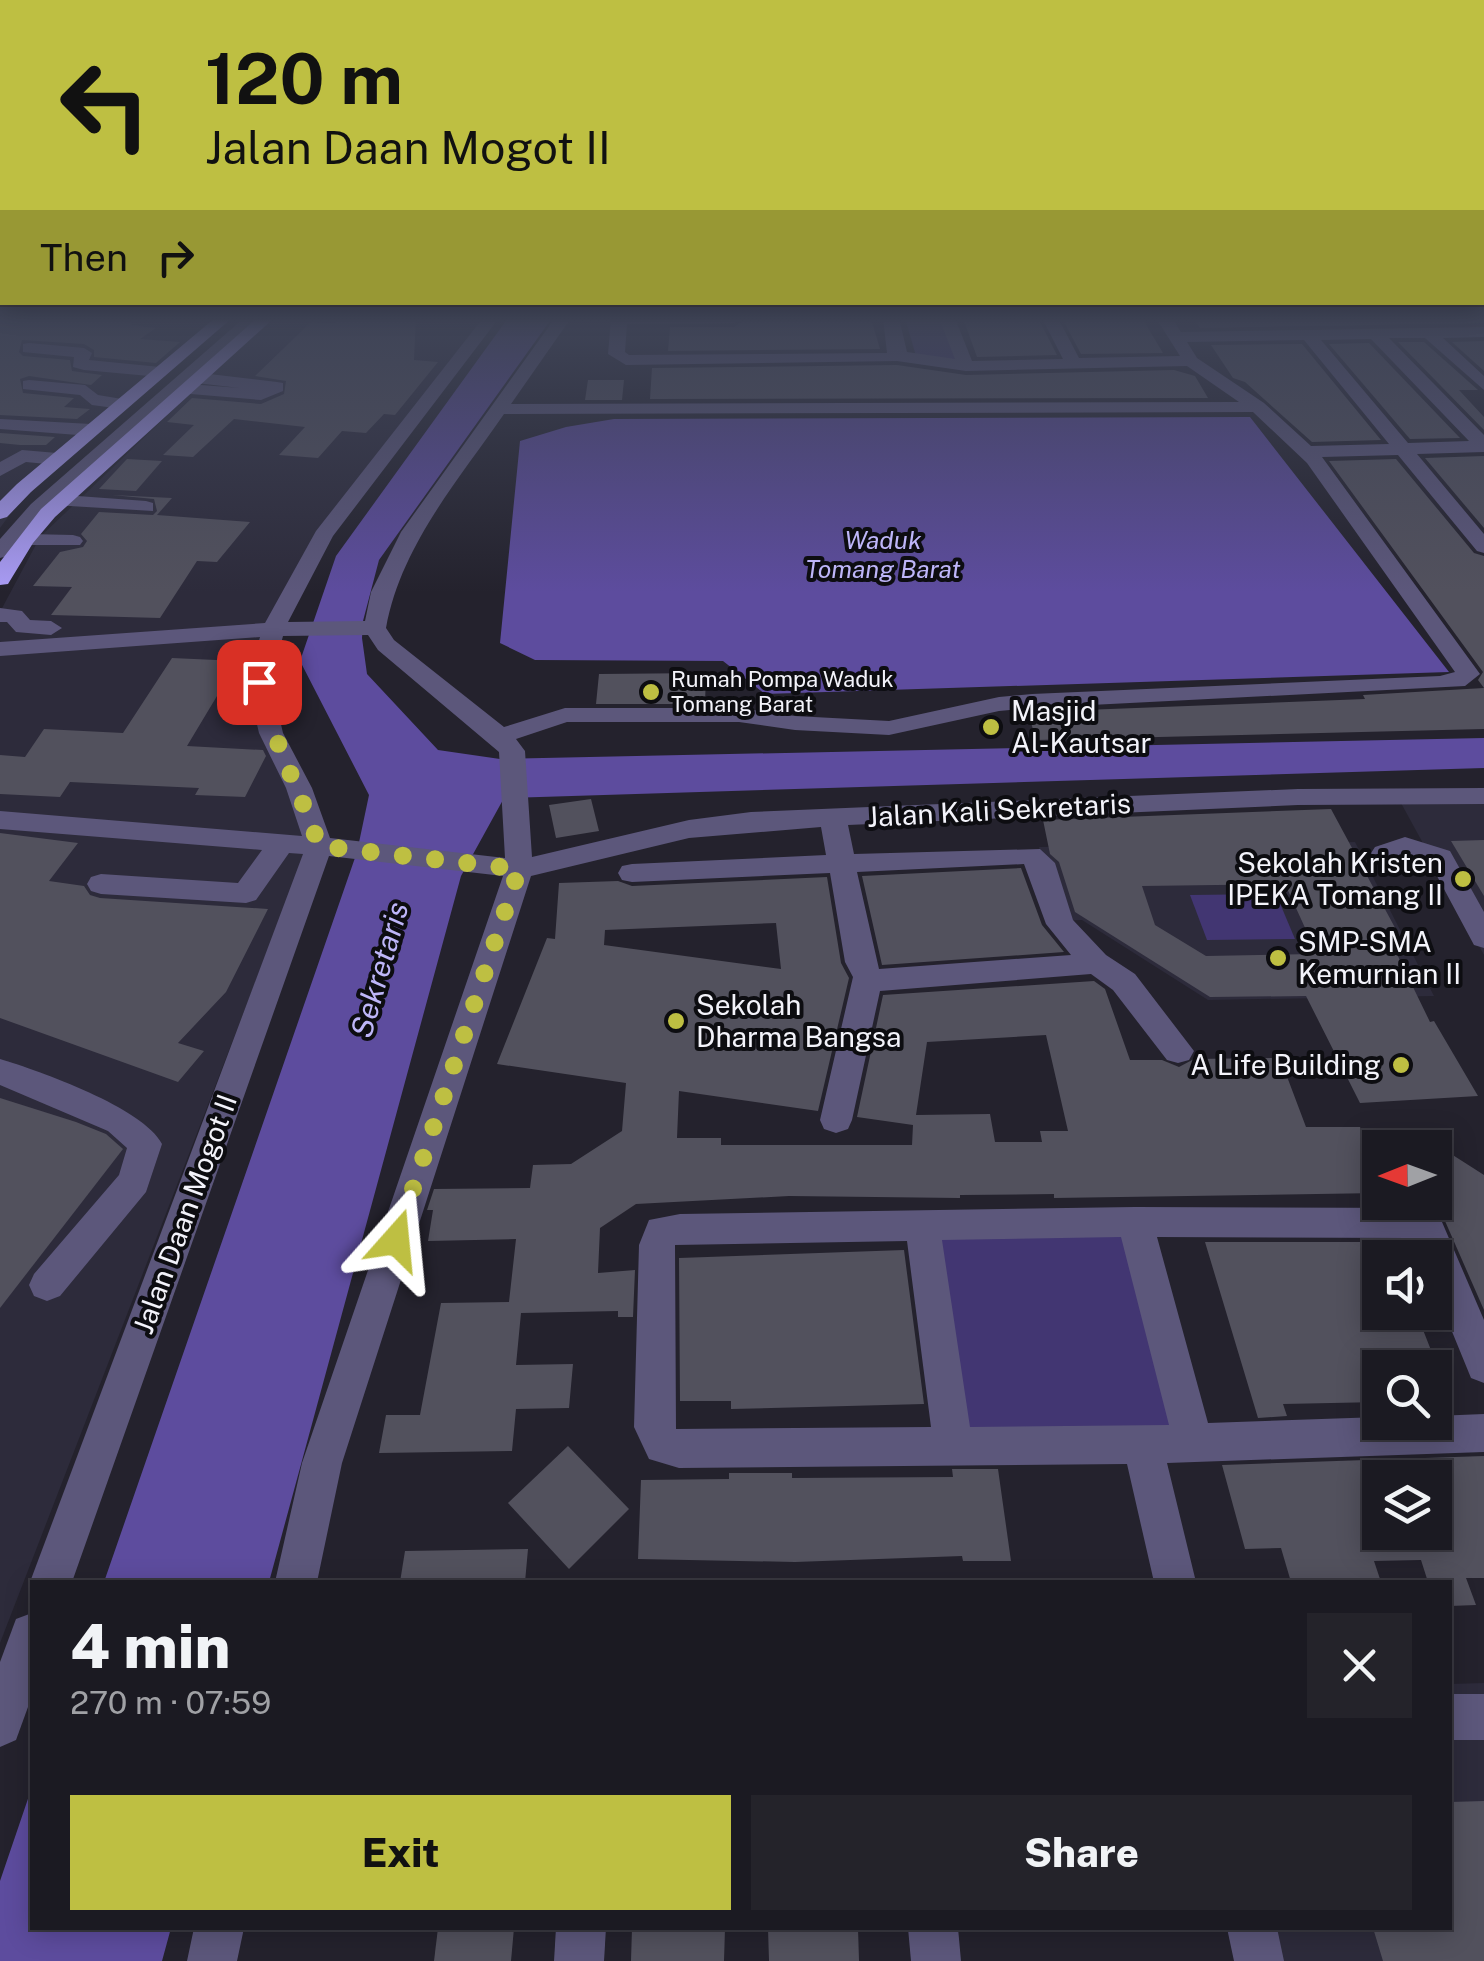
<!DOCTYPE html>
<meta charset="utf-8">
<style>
body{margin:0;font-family:"Public Sans",sans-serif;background:#24232a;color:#f1f3f6;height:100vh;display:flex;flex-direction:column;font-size:38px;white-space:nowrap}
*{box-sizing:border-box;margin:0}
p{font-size:32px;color:#a0a1a5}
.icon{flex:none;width:55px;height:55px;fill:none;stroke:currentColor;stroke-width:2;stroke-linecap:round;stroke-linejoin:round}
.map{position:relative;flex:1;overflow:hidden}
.sheet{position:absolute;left:30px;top:1580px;width:1422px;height:350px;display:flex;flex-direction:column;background:#1b1a22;border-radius:0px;box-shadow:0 5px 25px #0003,0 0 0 2px #393840}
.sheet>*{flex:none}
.banner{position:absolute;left:0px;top:0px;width:1485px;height:305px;box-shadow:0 5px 25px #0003,0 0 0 2px #393840;background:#bebf42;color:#111;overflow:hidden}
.needle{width:65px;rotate:269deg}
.fabs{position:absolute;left:1362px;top:1130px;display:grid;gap:20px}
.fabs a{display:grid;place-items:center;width:90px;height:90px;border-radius:0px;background:#1b1a22;box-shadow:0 5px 25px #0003,0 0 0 2px #393840;font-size:50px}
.pin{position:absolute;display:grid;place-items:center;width:85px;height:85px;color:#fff;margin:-42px;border-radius:20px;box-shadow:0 5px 15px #0006}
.me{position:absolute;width:110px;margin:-55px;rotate:18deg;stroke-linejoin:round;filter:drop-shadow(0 0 8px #0008)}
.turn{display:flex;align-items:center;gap:35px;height:210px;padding:0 40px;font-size:45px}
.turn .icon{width:130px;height:130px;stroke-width:2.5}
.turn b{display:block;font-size:70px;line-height:85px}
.then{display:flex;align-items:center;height:95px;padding:0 40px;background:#0003;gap:20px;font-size:38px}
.round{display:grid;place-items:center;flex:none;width:105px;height:105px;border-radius:0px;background:#24232a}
.summary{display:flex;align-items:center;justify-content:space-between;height:170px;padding:0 40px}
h1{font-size:60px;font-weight:800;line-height:75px}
.action{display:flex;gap:20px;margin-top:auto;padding:20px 40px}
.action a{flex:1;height:115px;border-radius:0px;background:#bebf42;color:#111;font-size:40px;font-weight:800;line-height:115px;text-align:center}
.action a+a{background:#24232a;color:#f1f3f6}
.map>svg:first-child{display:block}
.built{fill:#2d2b3b}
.green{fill:#423672}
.water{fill:#5d4c9e}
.building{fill:#52515d;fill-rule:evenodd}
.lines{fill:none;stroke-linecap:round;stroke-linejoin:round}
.minor{fill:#5c577b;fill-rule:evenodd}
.highway{fill:#aa9cf6;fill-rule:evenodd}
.route{stroke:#bebf42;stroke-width:18;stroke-dasharray:0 32.4}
.poi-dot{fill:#bebf42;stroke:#0d0d11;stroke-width:4}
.labels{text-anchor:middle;stroke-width:8;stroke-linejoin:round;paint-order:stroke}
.far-poi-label{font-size:22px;fill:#f3f3fa;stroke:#0d0d11;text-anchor:start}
.far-water-label{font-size:25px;font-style:italic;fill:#beb6f9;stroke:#0d0d11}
.poi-label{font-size:28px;fill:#f3f3fa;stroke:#0d0d11;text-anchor:start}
.street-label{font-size:28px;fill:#f3f3fa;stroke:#0d0d11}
.water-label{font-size:30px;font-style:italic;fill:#beb6f9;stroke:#0d0d11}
</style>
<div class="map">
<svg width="1484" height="1961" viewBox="0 0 1484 1961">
<rect width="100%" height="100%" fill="#24222d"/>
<g class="built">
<path d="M15,318H219L36,479L0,528V328Z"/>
<path d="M276,318H484L451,367L324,525L253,679L308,846L0,1643V612L40,537L240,346Z"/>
<path d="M1484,801V955L1401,803Z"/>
<path d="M1355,842L1434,996L1208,1000L1082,920L1058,921L1039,847Z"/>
<path d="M1484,1683V1961H1235L1227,1928H1450V1684Z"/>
</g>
<g class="green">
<path d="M905,318H948L960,359H924L916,356Z"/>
<path d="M1276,894L1295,939L1207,940L1190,895Z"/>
<path d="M1131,1224L1187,1437L959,1440L928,1227Z"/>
</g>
<g class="water">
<path d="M508,318H552L379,560L363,621L362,638L367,674L438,750L500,759L1484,738V768L504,798L461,876L269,1582H104L357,852L369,795L300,661L336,556Z"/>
<path d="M1250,417L1449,672L765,694L723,661L535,660L500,643L520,441L566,427L614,419Z"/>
<path d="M32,1787V1928H171L162,1961H0V1881Z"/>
</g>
<g class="building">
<path d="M0,318H82L135,323L131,325L156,328L140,339L180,342L156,363L94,357V350L84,344L22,340L19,352L23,356L70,360L72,371L102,375L91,385L29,376L20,379L23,393L74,398L64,407L90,409L77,419L0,415Z"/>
<path d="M340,318H416L414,360L438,362L395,415L384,414L366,433L342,431L318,458L279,455L305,427L234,419L193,457L163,455L194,425L167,422L192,398L261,404L284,394L286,381L255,376L311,322L334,324Z"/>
<path d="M963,318H1038L1057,355L977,357Z"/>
<path d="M1062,318H1142L1163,353L1081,354Z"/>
<path d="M1193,318H1484V323L1200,328Z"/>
<path d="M742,322H872L880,349L668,351L670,327H734Z"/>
<path d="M1484,341V371L1452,342Z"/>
<path d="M1398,342H1424L1478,390H1459L1484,417V430Z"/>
<path d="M1369,343L1460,438L1410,439L1329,344Z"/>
<path d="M1302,344L1381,440L1312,442L1245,382L1233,378L1211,345Z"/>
<path d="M897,365L966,375L1174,370L1195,376L1208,398L650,399L652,368Z"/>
<path d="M588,380H624L622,400H585Z"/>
<path d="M0,433L55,437L46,445H20L0,443Z"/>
<path d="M1484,456V528L1425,458Z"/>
<path d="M127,459L162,461L136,491L99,489Z"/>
<path d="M1396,459L1474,553L1484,556V729L1036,740L1030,719H1035L1032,712L1365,699L1363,695L1484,688L1478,680L1483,672L1329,461Z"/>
<path d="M112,495L172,498L157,515L250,522L217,562L197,561L160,618L51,615L72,587L33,586L60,552L83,547L87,541L81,534L99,512L153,515L157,511L154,499Z"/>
<path d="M172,658L238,661L187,746L263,750L266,756L245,797L195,795L199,788L70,782L60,797L0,794V755L25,757L44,729L123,733Z"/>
<path d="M706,673L705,704H596L599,674Z"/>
<path d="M591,799L599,831L556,838L549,805Z"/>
<path d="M1331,809L1407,950H1395L1430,1022L1434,1021L1478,1096L1360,1103L1306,996L1210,997L1075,912L1059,862L1050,854L1043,820ZM1285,884L1317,954L1206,956L1155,925L1142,886Z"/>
<path d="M0,833L78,843L49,881L84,886L90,895L100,898L268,909L226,992L178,1043L204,1051L178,1082L0,1018Z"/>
<path d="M1484,840V896L1451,841Z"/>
<path d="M1021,868L1042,925L1064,952L882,965L862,876Z"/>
<path d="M827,877L841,963L849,978L818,1111L679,1091L677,1138H721V1145H912L913,1125L857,1117L883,995L1094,981L1105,989L1130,1060H1162L1179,1067L1194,1059L1280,1058L1306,1127H1360L1380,1174V1193L1054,1198V1194L960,1195V1198L789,1196L636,1204L600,1228L598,1273L635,1270L633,1317H618V1311L521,1313L516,1365L573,1364L569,1408L516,1409L512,1451L379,1453L386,1415H420L441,1303L509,1302L516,1239L428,1241L433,1210H427L434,1189L530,1188L533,1165L571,1164L622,1131L626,1083L497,1064L547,938L555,939L559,883L618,881L632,886ZM776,923L781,969L604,945L605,930ZM1046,1035L1068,1131H1040L1042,1142H995L990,1114L916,1115L927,1042Z"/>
<path d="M0,1098L76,1122L106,1134L123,1149L0,1308Z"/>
<path d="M1448,1152L1484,1175V1310L1445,1221L1435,1211V1168Z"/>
<path d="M1205,1242H1392L1399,1258H1380V1312H1416L1438,1368H1380V1402L1283,1404L1287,1416L1258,1418Z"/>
<path d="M904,1250L924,1404L731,1409V1401H680L679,1258Z"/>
<path d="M568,1446L629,1509L569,1569L508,1503Z"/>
<path d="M1484,1456V1578H1466L1476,1605L1450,1606V1582H1428L1421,1560L1374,1561L1381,1582H1291L1281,1548L1245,1549L1222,1465ZM1380,1478H1435V1532H1380Z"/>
<path d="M952,1469H998L1011,1561H963L962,1556L795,1562L638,1559L641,1480L729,1479V1473H792V1478L953,1477Z"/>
<path d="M528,1549L525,1582H400L405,1551Z"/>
<path d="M1484,1801V1961H1383L1373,1928H1450V1802Z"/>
<path d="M438,1928H514L511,1961H434Z"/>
<path d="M632,1928H725L724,1961H631Z"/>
<path d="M768,1928H858L859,1961H769Z"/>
</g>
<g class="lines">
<g class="minor">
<path d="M244,318H261L201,373L277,382L283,383V391L261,400L179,393L64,495L146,501L153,503V511L53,505L27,534L73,535L80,537L83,541L80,545H18L7,556L0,558V539L31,504ZM191,382L196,383L240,388L188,384Z"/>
<path d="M483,318H499L333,536L288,622L365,621L371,592L401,532L555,318H571L511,404L1239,402L1187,366L966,371L897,361L626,365L608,354L611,318H742L734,323L627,324L625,352L629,355L887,353L883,318H899L907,352L955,359L939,318H955L972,361L1063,359L1042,318H1058L1079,358L1180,356L1156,318H1172L1181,332L1484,327V337L1443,338L1484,376V390L1425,338H1389L1484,435V452L1417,454L1484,534V553L1477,551L1398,455L1322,457L1480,674L1465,686L1032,708L999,711L889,735L795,730L739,722H567L516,739L525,751L532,857L689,820L751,812L1298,789L1484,788V804L1298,805L848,825L854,854L1040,849L1055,863L1073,920L1106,955L1135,974L1194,1051L1189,1060L1178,1063L1167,1060L1113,990L1091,974L880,991L852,1120L848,1129L836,1133L824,1129L820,1120L853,977L845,962L830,873L632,882L622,880L618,873L622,866L632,864L826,855L821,827L689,838L531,876L342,1463L317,1582H275L302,1463L503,876L329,856L72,1582H32V1589L30,1582L303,854L289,853L256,900L246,903L101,894L91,891L87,884L91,877L101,874L238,883L262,850L0,829V811L302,836L286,788L259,733L247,682L260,637L0,656V642L265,623L316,531ZM1371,339L1469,441L1408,443L1321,340ZM1304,340L1389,444L1311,446L1264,403L1197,358L1187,342ZM1253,412L1307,463L1455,672L1440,676L1032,694L999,697L889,721L795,716L739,708H565L504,727L394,640L386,628C401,546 457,482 504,414ZM368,635L378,650L499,752L505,858L330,838L312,788L283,733L271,682L283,636ZM1024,864L1046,924L1071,955L879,969L857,872Z"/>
<path d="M29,343L84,348L92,353L89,360L160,367L169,372L160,377L84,370L73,367L74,357L23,352V344Z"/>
<path d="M29,380L85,385L98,395L128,400L131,404L122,409L92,405L80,395L23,389V381Z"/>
<path d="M0,419L91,424L100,430L91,436L0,429Z"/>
<path d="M22,450L57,453L66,459L57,465L26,462L0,476V462Z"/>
<path d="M0,608L22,611L30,620L51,621L62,628L51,635L16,632L7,622H0Z"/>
<path d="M1405,837L1450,851L1484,912V948L1474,945L1430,863L1406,856L1385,862L1375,859L1371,853L1375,847Z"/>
<path d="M0,1059C40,1071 144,1108 162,1144L146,1192L60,1296L47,1301L34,1296L29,1285L34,1274L119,1175L127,1148L108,1131L0,1085Z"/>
<path d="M1135,1207L1419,1208L1442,1222L1484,1320V1383L1471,1378L1435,1290V1258H1422L1411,1238L1157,1237L1208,1423L1380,1417V1422H1435V1416L1484,1414V1452L1167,1463L1196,1582H1154L1127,1464L679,1468L649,1459L634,1427L639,1245L649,1220L680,1214ZM1121,1237L1169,1425L970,1427L942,1240ZM907,1241L931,1427L676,1429L675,1245Z"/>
<path d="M32,1613V1696L16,1740L0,1747V1662L16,1619Z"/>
<rect x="1450" y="1694" width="34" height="46"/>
<path d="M194,1928H244L237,1961H187Z"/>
<path d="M556,1928H606L604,1961H554Z"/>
<path d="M908,1928H958L961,1961H911Z"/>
<path d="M1227,1928H1277L1284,1961H1234Z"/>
</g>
<g class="highway">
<path d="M215,318H232L31,492L7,517L0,519V501L17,484Z"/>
<path d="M257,318H274L55,517L33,543L8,584L0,585V562L41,509Z"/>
</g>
</g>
<linearGradient id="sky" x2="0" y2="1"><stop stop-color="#141319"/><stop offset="0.54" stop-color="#3f4457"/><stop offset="1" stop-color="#3f4457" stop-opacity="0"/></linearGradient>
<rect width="1484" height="592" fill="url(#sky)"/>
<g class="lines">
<path class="route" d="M259,682C272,740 300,790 319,846L519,869L396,1240"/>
</g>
<g class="poi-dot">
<circle cx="651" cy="692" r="10"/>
<circle cx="991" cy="727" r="10"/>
<circle cx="1463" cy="879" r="10"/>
<circle cx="1278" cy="958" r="10"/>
<circle cx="676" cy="1021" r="10"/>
<circle cx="1401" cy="1065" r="10"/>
</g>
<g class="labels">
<g class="far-poi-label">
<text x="671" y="687">Rumah Pompa Waduk<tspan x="671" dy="25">Tomang Barat</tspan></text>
</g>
<g class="far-water-label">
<text x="883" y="549">Waduk<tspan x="883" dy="29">Tomang Barat</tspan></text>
</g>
<g class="poi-label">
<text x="1011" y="721">Masjid<tspan x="1011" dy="32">Al-Kautsar</tspan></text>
<text x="1443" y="873" text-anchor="end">Sekolah Kristen<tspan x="1443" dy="32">IPEKA Tomang II</tspan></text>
<text x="1298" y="952">SMP-SMA<tspan x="1298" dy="32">Kemurnian II</tspan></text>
<text x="696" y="1015">Sekolah<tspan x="696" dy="32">Dharma Bangsa</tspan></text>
<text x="1381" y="1075" text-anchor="end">A Life Building</text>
</g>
<g class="street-label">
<text transform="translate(999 810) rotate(-3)" y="10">Jalan Kali Sekretaris</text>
<text transform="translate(185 1214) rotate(-70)" y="10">Jalan Daan Mogot II</text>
</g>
<g class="water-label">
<text transform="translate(380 970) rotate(-74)" y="10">Sekretaris</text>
</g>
</g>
</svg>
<div class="fabs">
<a><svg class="needle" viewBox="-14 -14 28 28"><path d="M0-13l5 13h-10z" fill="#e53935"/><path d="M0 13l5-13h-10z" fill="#a0a1a5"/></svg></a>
<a><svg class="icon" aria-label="sound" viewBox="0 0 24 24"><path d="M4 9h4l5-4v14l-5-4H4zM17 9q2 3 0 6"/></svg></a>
<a><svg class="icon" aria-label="search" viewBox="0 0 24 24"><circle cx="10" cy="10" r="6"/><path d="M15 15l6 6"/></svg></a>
<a><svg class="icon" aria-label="layers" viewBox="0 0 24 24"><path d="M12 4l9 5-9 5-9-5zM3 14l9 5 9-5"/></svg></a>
</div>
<div class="pin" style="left:259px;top:682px;background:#d93025"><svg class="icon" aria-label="arrive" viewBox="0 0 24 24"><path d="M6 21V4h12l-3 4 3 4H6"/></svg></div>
<svg class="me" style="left:396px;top:1240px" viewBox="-20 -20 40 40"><path d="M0-17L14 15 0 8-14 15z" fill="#bebf42" stroke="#fff" stroke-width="4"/></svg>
<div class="banner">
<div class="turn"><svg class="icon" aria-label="left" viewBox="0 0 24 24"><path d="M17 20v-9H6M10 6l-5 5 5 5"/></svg><div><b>120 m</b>Jalan Daan Mogot II</div></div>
<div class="then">Then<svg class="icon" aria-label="right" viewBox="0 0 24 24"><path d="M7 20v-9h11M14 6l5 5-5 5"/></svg></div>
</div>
<section class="sheet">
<div class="summary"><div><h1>4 min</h1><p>270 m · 07:59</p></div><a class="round"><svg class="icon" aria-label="close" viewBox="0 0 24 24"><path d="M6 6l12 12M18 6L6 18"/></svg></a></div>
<div class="action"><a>Exit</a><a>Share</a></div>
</section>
</div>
